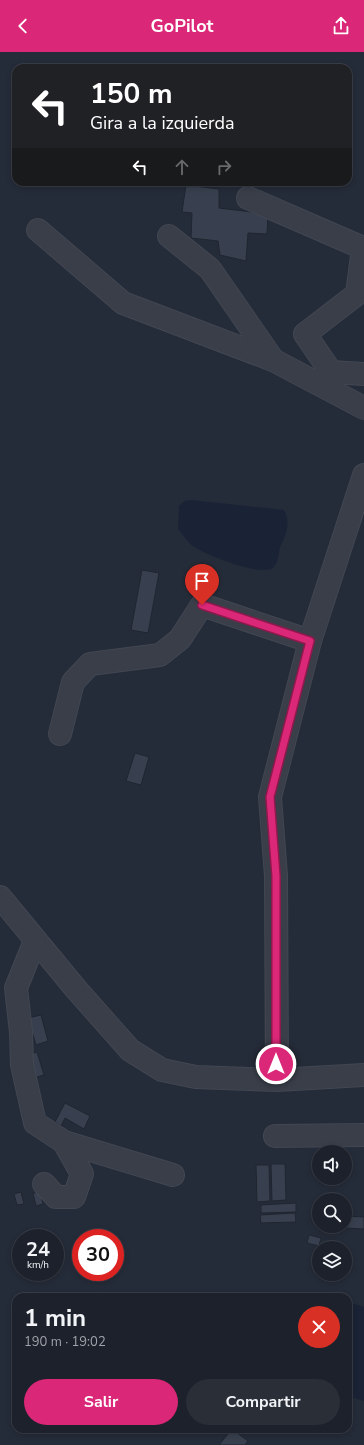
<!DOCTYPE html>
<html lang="es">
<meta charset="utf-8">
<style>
body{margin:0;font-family:"Nunito Sans",sans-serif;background:#292e37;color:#f1f3f6;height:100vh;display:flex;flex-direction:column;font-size:15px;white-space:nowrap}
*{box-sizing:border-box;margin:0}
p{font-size:13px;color:#a0a3a9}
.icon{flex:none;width:22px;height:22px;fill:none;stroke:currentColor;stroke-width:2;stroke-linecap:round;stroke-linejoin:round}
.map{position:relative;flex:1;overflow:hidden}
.details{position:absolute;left:12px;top:1241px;width:340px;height:140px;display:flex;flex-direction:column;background:#1c212b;border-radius:12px;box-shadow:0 2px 6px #0003,0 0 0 1px #3a3e47}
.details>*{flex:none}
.guide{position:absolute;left:12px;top:12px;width:340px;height:122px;border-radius:12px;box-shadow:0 2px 6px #0003,0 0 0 1px #3a3e47;background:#202124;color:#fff;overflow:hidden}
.fabs{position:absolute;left:312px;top:1093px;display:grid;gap:8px}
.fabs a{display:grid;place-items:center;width:40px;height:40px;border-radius:50%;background:#1c212b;box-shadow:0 2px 6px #0003,0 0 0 1px #3a3e47;font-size:20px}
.speed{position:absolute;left:12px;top:1177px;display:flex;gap:8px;font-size:20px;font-weight:700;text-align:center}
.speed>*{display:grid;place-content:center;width:52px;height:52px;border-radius:50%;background:#1c212b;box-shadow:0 2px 6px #0003,0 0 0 1px #3a3e47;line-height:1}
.speed small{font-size:10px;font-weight:400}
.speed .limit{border:6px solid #d22;background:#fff;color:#111}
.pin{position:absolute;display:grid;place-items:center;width:34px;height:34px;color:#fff;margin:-41px -17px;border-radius:50% 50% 50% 0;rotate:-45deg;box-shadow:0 0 4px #0007}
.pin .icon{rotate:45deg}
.me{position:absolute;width:44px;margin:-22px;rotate:0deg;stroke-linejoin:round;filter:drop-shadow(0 0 3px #0008)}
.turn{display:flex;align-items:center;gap:14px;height:84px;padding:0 12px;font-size:18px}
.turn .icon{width:52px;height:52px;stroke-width:2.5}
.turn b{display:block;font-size:28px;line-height:34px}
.lanes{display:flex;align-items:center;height:38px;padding:0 12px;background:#0003;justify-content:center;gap:20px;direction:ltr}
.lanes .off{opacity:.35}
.round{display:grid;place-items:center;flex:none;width:42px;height:42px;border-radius:21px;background:#292e37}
.summary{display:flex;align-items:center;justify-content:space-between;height:68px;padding:0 12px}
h1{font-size:24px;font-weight:700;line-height:30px}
.action{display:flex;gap:8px;margin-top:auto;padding:8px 12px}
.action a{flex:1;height:46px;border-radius:24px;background:#db2777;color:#fff;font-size:16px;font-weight:700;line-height:46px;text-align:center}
.action a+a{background:#292e37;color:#f1f3f6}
header{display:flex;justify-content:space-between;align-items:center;height:52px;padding:0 12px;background:#db2777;color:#fff;font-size:18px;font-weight:700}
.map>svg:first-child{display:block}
.water{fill:#1a2335}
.building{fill:#38404f;stroke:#202530}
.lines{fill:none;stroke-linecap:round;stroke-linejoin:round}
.minor-casing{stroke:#424752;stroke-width:24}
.minor{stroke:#393e49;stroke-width:22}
.route-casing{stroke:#8e194d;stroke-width:10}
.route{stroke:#db2777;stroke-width:7}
</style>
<header><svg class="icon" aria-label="back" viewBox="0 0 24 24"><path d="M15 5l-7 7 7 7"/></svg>GoPilot<svg class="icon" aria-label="share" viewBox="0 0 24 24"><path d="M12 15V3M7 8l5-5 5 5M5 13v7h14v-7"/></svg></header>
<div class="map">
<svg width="364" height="1393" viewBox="0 0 364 1393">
<rect width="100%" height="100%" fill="#252c39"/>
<g class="water">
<path d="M192,448L284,458C291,471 287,480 281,493C278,500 279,514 271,517C256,523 207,503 194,495C188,491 183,483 178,477L179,454L184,449Z"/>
<path d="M348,1250L364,1255V1349L348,1344Z"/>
</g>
<g class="building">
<path d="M186,133L219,137V156L268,162L267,182L248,181L246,209L220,203L218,189L191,186L192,161L182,160Z"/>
<path d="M142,518L159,521L148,581L131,578Z"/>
<path d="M135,701L149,705L141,733L126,729Z"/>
<path d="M41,963L48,989L36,993L28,966Z"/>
<path d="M37,1000L44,1023L33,1026L26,1003Z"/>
<path d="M65,1051L90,1064L84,1077L65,1066L61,1074L55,1070Z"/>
<path d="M271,1112H285L286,1148L272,1149Z"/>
<path d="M256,1113H269L270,1149L257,1150Z"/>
<path d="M21,1140L24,1152L17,1153L14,1142Z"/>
<path d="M40,1140L43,1152L36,1154L33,1141Z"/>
<path d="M296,1151V1160L261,1161V1153Z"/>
<path d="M295,1161L296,1170L261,1171L260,1163Z"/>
<path d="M345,1164L364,1165V1177L327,1175L345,1174Z"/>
<path d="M309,1183L321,1186L319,1194L307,1191Z"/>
<path d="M232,1377L248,1389L245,1393H219Z"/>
</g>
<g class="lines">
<g class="minor-casing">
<g id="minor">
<path d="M248,146L363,196L357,242L305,282L331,320L364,322"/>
<path d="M38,178L123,251L273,308L364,356"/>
<path d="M169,184L210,217L273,308"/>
<path d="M60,682L73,630L90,612L160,603L180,587L202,553L310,589"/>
<path d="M0,845L76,937L130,998L162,1018L196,1025L277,1028L364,1023"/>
<path d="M35,889L16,936L21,980L22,1013L35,1071L64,1090L173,1123"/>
<path d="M277,1028L276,824L270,745L310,589L364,423"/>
<path d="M275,1084L364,1083"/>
<path d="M44,1132L56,1145H74L82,1122L64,1090"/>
</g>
</g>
<use href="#minor" class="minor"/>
</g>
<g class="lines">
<g class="route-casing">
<path id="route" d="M202,553L310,589L270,745L276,824V1012"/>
</g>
<use href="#route" class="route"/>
</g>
</svg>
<div class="fabs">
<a><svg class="icon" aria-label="sound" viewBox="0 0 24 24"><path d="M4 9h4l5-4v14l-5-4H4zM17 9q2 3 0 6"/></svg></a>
<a><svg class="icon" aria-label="search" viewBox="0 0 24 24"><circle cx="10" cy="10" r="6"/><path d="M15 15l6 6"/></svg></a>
<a><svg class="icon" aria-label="layers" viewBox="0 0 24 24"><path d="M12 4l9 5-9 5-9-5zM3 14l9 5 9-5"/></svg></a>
</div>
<div class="speed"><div>24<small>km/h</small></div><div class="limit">30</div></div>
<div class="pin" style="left:202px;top:553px;background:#d93025"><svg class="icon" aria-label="arrive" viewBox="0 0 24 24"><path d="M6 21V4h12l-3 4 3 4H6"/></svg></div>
<svg class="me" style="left:276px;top:1012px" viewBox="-20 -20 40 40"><circle r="17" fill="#db2777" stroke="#fff" stroke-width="3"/><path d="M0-11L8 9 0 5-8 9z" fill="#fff"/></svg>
<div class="guide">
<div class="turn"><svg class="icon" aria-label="left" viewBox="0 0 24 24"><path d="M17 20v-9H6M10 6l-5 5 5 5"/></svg><div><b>150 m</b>Gira a la izquierda</div></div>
<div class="lanes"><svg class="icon" aria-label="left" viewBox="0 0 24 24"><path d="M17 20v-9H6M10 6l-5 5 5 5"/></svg><svg class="icon off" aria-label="ahead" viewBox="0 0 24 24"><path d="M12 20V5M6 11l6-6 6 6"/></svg><svg class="icon off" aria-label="right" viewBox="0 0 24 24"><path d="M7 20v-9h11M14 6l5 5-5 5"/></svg></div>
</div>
<section class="details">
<div class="summary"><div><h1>1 min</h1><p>190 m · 19:02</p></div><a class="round" style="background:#d93025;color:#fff"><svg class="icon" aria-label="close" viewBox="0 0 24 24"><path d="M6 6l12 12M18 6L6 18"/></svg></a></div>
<div class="action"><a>Salir</a><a>Compartir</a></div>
</section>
</div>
